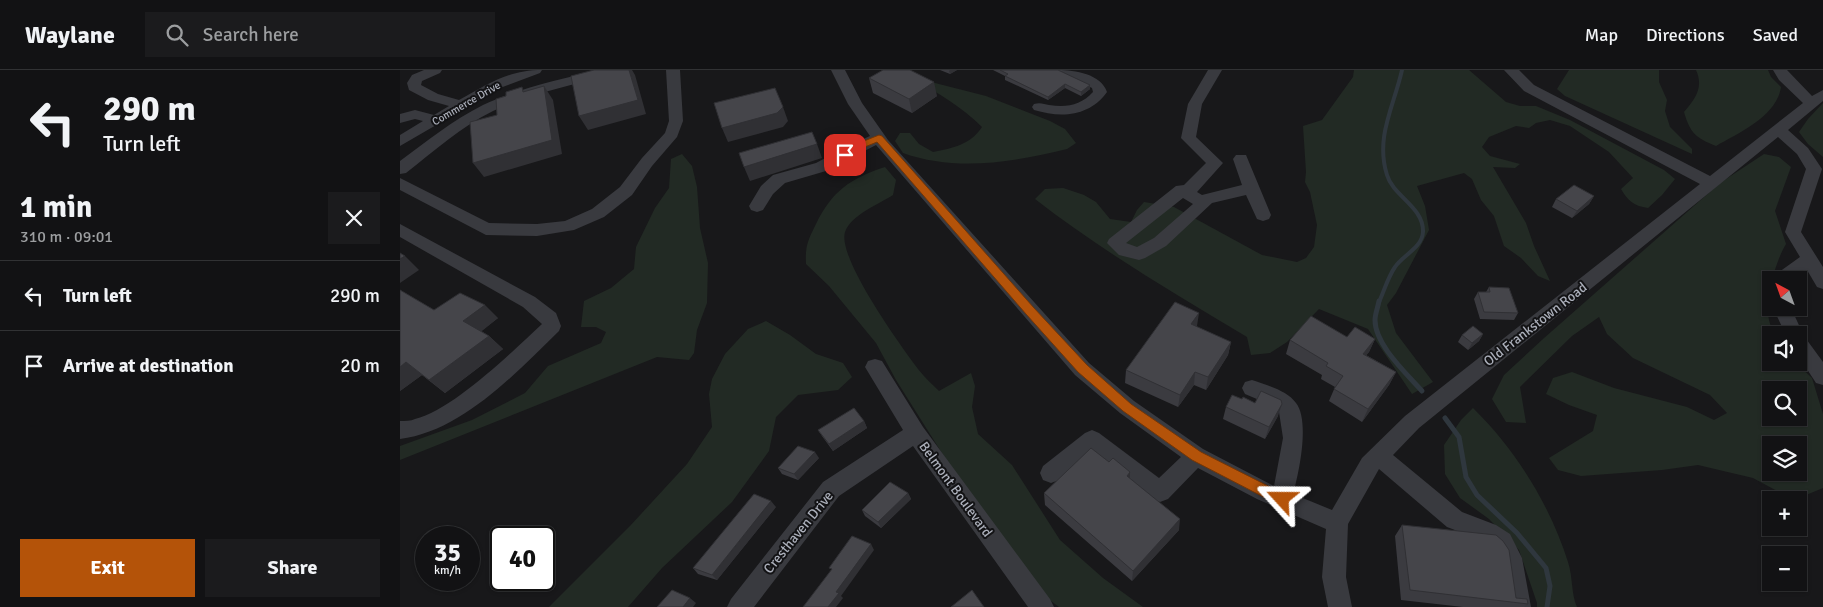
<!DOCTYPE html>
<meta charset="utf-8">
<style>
body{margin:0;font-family:Signika,sans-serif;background:#1b1b1d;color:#f1f3f6;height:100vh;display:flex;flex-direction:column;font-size:19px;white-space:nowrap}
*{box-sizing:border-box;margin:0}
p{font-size:16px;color:#9c9ea0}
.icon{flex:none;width:28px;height:28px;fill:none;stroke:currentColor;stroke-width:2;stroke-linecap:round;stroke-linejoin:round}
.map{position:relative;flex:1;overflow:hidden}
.sheet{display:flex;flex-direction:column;background:#121214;width:400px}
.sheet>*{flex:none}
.banner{background:#121214;color:#f1f3f6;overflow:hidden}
.needle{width:32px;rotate:319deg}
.buttons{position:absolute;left:1362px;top:201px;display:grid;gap:10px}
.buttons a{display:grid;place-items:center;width:45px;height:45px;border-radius:0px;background:#121214;box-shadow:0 1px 4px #0004,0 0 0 1px #313234;font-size:25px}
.speed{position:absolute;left:15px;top:456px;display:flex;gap:10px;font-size:25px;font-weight:700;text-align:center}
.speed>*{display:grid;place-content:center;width:65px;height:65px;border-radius:50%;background:#121214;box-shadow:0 1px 4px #0004,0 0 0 1px #313234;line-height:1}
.speed small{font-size:12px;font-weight:400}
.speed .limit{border:2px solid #111;border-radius:8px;background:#fff;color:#111}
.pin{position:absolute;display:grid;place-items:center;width:42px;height:42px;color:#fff;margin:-21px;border-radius:10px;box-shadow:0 2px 8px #0006}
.me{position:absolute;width:55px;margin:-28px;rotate:294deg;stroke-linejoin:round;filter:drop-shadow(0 0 4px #0008)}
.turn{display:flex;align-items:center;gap:18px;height:105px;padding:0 20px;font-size:22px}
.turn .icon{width:65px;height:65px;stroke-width:2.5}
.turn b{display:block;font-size:35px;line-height:42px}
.round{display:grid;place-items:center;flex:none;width:52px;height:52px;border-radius:0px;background:#1b1b1d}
.overview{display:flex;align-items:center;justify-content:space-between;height:85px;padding:0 20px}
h1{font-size:30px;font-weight:800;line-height:38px}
.button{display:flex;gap:10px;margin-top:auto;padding:10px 20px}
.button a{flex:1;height:58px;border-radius:0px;background:#b45309;color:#fff;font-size:20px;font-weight:800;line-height:58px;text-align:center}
.button a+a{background:#1b1b1d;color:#f1f3f6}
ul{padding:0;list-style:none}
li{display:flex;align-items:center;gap:15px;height:70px;padding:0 20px;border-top:1px solid #313234}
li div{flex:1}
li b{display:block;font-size:19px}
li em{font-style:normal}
header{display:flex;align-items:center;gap:30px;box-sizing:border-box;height:70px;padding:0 25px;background:#121214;border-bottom:1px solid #313234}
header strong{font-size:24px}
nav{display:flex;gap:28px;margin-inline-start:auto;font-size:18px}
.search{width:350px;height:45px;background:#1b1b1d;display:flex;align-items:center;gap:12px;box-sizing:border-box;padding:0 18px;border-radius:0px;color:#9c9ea0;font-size:19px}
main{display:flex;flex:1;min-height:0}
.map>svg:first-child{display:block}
.green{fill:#222a24;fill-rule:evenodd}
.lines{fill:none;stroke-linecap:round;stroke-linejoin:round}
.stream-far1{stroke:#2f373e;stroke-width:4}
.stream{stroke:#2f373e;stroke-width:5}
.minor{fill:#393a3f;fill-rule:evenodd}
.wall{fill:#3b3b40}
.shaded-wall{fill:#303034}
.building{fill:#45454a;stroke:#303034}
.route{fill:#b45309;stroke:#753606}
.labels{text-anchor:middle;stroke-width:4;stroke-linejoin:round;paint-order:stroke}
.far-street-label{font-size:11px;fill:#abafba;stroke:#131315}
.street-label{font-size:14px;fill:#abafba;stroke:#131315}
</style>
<header>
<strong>Waylane</strong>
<div class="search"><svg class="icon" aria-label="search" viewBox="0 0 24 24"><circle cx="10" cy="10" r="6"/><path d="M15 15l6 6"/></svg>Search here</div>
<nav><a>Map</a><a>Directions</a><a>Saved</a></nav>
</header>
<main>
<section class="sheet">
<div class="banner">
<div class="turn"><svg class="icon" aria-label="left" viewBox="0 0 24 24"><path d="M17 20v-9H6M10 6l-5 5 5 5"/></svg><div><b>290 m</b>Turn left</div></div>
</div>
<div class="overview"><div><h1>1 min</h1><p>310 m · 09:01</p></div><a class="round"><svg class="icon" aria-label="close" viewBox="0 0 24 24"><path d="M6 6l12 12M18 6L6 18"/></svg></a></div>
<ul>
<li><svg class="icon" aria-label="left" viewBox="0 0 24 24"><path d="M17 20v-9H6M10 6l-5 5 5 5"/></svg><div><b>Turn left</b></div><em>290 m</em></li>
<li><svg class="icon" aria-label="arrive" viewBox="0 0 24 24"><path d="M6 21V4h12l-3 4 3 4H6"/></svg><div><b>Arrive at destination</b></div><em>20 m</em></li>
</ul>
<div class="button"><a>Exit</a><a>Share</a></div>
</section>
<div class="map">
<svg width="1423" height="537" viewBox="0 0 1423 537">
<rect width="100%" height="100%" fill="#18181a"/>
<g class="green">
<path d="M954,0H1069L1106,32L1120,36H1136L1170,50L1264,100L1275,109L1262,125L1248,138C1234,136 1228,131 1221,119L1233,108L1209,82L1170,56L1150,50L1136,53L1129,58L1116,56L1089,67L1082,77L1090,86L1120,94L1115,98L1093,97L1126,153L1134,176L1150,211L1138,206L1121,188L1104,176L1094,146L1081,130L1072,109L1064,103L1017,116L1025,136L1029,160L996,223L987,235L996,263L1033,312L1012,324L968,259L919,239L887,272L870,283L851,285L847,267C775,224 702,181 635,129L645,119L663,118L684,125L696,132L710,149L731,152L737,140L744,132L774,137L862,185L897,192L906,188L914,177L917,155L910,122L905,112L906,102L903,56L922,50L953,7Z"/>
<path d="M1169,0H1259V12L1267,30L1265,41L1270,57L1292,79V84L1165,26L1157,19Z"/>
<path d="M1296,0H1368L1371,7L1381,17C1377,46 1339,63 1316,76C1296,68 1290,63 1284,42C1295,29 1304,18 1296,0Z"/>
<path d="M513,2L535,13L586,26L650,51L665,59L676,73L667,79C614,92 556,102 503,83L495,71L500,63H510L519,74L533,82C553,78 570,75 582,57C562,37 538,23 513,9Z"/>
<path d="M1423,33V87L1408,74L1399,62L1408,49Z"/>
<path d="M282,84L292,96L297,117L300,158L308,193L307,233L297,260L294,283L289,290L257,287L0,390V376L72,350L125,323L148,296L201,273L206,262L196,257H181L184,231L211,218L234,199L236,177L255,138L269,118L271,89Z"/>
<path d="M1364,84L1379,87L1391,97L1375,141L1386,174C1375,192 1365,230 1369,250C1370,255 1373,261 1376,265H1371V292L1396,293L1412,308L1423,344V418L1394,430L1353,408L1298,395L1262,400L1181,406L1158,400L1149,388L1193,361L1197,345L1169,335L1146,324L1153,308L1172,302L1214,318L1287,337L1314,350L1327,343L1310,325L1233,288L1207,264L1199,247L1172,266L1120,317L1126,353L1106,352L1092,329L1104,305L1143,269L1320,113ZM1371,320H1399V348H1371ZM1371,375H1399V402H1371Z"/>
<path d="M485,97L496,110L493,125C479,134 451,145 445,162C437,188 501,276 518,299C524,307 532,314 539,321L571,303L575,316L572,337L578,364L612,395L660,470L703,508L743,537H659L647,528L557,407L496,310L476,273L429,216L406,194C405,176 408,170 416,154C432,121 451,108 485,97Z"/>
<path d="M366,251L390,265L416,284L443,293L452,307L438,320L398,325L376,347L369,381L332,432L262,498L228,537H149L230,456L287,394L312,357L309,324L312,309L325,284L348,259Z"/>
<path d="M1073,338C1116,380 1150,435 1168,492C1173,507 1171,524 1177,537H1137V533L1119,480L1089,449L1060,428L1045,404L1044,375L1061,350Z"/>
</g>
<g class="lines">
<path class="stream-far1" d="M979,232C984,221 988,207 995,197C1003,185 1022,178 1023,162C1024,137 993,126 987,105C975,67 994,36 1002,0"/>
<g class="stream">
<path d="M979,231C978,237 975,244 975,250C975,275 1007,304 1022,321"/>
<path d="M1045,348L1059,367L1066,407L1077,425L1117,463L1146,498L1150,516L1147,537"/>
</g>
<g class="minor">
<path d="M24,0H42L40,3L22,11L21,15L38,24L59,30C88,14 108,0 142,0L140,3L100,18L0,76V65L23,51L15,49L0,53V44L15,40L34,45L49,36L28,30L9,20L7,13L12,5Z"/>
<path d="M197,0H220L218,3C176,14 132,23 93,41C61,57 34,81 6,103L0,104V91C27,71 53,50 83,35C119,18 159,10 197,0Z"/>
<path d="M266,0H280L283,51L277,67L252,96L232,125L204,147L174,160L137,166L86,165L0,120V108L89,153L137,154L165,151L192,139L220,117L242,88L265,63L269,51Z"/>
<path d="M431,0H445L462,33L488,70L689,293L734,331L803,379L874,416L883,368L879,342L871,335L845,324L842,318L845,312L852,310C866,315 887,320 896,333C910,351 899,403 893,424L932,440L962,388L1005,346L1300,114L1124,21L1104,0H1119L1134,15L1310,106L1403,33L1379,10L1373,0H1387L1412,26L1423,20V31L1388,60L1408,78L1422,99L1401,162L1423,197V219L1417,217L1407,200L1393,210H1372L1375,205L1400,187L1385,162L1406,99L1397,84L1378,67L1019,358L993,385L1062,442L1096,455L1110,464L1122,488L1131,537H1107L1100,490L1094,480L1081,470L1047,457L979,399L948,454L946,507L952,537H928L922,507L926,459L857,429L798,398L768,429L760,432L752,429L692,381L659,410L651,413L643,410L640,403L643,396L685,363L692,360L699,363L759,408L781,387L720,343L675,305L476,75L426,101L385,113L373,124L363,140L357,142L351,140L349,136L361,116L373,105L416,93L452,74L470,66L448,34Z"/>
<path d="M658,0C675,0 701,4 707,22C689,47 661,48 634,40L632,37L634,34C640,32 644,34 649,35C667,38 681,35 693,22L692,18L660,3Z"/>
<path d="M808,0H822L802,34L796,67L823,93L797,122L802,125L842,115L833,89L836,85H846L871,145L869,149L863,151L857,149L846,125L812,133L766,176L745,188L739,190L719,185L707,173L709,169L776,116L784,115L806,93L781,68L788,34ZM783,128L793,134L754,168L737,177L726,173Z"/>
<path d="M0,154L135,227L156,243L161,256L159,261C116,303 61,362 0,369V351C5,351 11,351 15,349C53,340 113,281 142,254L123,237L0,167Z"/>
<path d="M1373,238H1391L1404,266L1423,292V315L1416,313L1399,287V265H1386Z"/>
<path d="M475,289L482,291L523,357L650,529L654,537H628L513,376L439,426L354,537H327L331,529L423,412L503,360L465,297L468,291Z"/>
</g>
</g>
<g class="wall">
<path d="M540,0H557L550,4Z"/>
<path d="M593,0H658L690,19L681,26L665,18L648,30L605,10V6Z"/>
<path d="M469,8L537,26L512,43L473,23Z"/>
<path d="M1194,126L1189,134L1172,148L1152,137L1156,129Z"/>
<path d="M1089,217L1118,243L1114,250L1080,249L1074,229L1078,222H1086Z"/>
<path d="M0,220L34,240L98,248L81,261L89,266L103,279L45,323L22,305L0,321Z"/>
<path d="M797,256V257L831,272L828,285L806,320L794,315L778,337L725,313L726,300Z"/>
<path d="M1083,264L1079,271L1068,280L1058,272L1062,265Z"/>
<path d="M947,267L975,269L969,282L966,285L996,302L989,315L962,352L929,331L935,317L921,309L922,305L886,284L890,270Z"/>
<path d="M842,329L855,333L878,346L865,369L823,349L826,337Z"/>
<path d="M464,351L467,358L433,381L422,366L418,360Z"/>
<path d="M419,388L398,410L382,404L378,398Z"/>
<path d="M709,392L730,402V409L779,460L732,511L645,435L644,423Z"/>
<path d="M508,423L511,429L481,458L465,446L462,440Z"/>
<path d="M376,437L317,510L298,504L293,498Z"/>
<path d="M1002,455L1116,528L1128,534L1124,537H1063L1001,530L995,466Z"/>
</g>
<g class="shaded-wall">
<path d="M229,0H232L235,5L246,44L188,60L179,46Z"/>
<path d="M550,0H557L550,4L549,1Z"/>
<path d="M534,12L537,26L512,43L509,29Z"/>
<path d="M665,14V18L648,30V27Z"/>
<path d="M690,15V19L681,26V22Z"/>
<path d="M144,16L153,30L162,84L84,107L73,93Z"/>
<path d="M383,37L388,51L383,57L328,72L322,58Z"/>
<path d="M417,74L422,88L350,111L344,97Z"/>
<path d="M1194,126L1189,134L1172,148L1177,141Z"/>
<path d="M5,186L19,200L0,213V189Z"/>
<path d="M85,235L98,248L77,265L63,251Z"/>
<path d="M799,243L797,256L789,268L791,254Z"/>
<path d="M1083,264L1079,271L1068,280L1072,273Z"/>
<path d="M89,266L103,279L45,323L29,310Z"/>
<path d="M975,269L969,282L957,297L963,284Z"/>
<path d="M831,272L828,285L806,320L808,307Z"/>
<path d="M6,292L22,305L0,321V297Z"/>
<path d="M795,302L794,315L778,337L780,325Z"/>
<path d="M996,302L989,315L962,352L968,339Z"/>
<path d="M882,334L878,346L865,369L869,357Z"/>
<path d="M464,351L467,358L433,381L429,374Z"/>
<path d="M415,382L419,388L398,410L394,404Z"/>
<path d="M730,402V414L727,406Z"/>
<path d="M508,423L511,429L481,458L478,452Z"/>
<path d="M371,431L376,437L317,510L312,505Z"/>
<path d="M780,449L779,460L732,511L733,501Z"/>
<path d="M471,474L474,480L441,526L443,528L436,537H428L436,522Z"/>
<path d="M290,528L296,533L293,537H283Z"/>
</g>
<g class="building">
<path d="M194,0H229L238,30L179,46L171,6Z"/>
<path d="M483,0H510L534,12L509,29L469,8Z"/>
<path d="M600,0H658L690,15L681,22L665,14L648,27L605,6L608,4Z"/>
<path d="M144,16L152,70L73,93L70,52L97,45L96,29L106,26V22L122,17L123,22Z"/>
<path d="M375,18L383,37L377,43L322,58L314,33Z"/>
<path d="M412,62L417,74L344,97L339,83Z"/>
<path d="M1174,115L1194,126L1177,141L1156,129Z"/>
<path d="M0,183L5,186L0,189Z"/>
<path d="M1089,217L1109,218L1118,243L1084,242L1078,222H1090Z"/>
<path d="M0,220L34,240L60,223L85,235L63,251L89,266L29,310L6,292L0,297Z"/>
<path d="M775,232L799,243L791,254L831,272L808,307L795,302L780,325L726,300Z"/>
<path d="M911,246L947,267L955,257L975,269L963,284L996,302L968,339L934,319L943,306L926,296L928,293L890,270Z"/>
<path d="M1073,256L1083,264L1072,273L1062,265Z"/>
<path d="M861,321L881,330L882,334L869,357L826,337L832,325L842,329L843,327L855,333Z"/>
<path d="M454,338L464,351L429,374L418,360Z"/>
<path d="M398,376L415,382L394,404L378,398Z"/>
<path d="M691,378L709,392L713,388L730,402L727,406L780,449L733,501L644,423Z"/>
<path d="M490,412L508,423L478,452L462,440Z"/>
<path d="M354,424L371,431L312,505L293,498Z"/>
<path d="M1002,455L1096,465L1103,471L1109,480L1116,528L1127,529L1128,534L1010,520Z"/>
<path d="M452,466L471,474L436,522L439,523L428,537H403L432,499L429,498Z"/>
<path d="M272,520L290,528L283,537H257Z"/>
<path d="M572,520L584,537H551Z"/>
</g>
<path class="route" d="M479,65L482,66L634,238L687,295L731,334L801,382L886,425L888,429L886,434L882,435L877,434L792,390L723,341L678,302L626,244L477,72L460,79L445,88L440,85L454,75Z"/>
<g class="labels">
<g class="far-street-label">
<text transform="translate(66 33) rotate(-30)" y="4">Commerce Drive</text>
</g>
<g class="street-label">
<text transform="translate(1135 254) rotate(-38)" y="5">Old Frankstown Road</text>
<text transform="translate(556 419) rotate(54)" y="5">Belmont Boulevard</text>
<text transform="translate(398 462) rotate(-51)" y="5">Cresthaven Drive</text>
</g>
</g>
</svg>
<div class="buttons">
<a><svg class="needle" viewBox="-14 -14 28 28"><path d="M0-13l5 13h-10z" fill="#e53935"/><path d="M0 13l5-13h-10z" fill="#9c9ea0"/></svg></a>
<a><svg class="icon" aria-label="sound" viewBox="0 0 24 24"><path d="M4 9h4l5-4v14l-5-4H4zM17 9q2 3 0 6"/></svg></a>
<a><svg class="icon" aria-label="search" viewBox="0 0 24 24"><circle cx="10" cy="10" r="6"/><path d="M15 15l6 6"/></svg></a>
<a><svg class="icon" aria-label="layers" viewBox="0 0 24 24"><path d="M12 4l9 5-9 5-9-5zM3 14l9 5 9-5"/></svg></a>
<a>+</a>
<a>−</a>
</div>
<div class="speed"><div>35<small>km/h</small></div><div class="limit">40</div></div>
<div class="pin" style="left:445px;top:85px;background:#d93025"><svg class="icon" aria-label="arrive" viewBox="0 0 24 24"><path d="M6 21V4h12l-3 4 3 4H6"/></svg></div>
<svg class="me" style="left:882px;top:429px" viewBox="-20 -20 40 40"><path d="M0-17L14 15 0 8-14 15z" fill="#b45309" stroke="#fff" stroke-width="4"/></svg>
</div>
</main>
